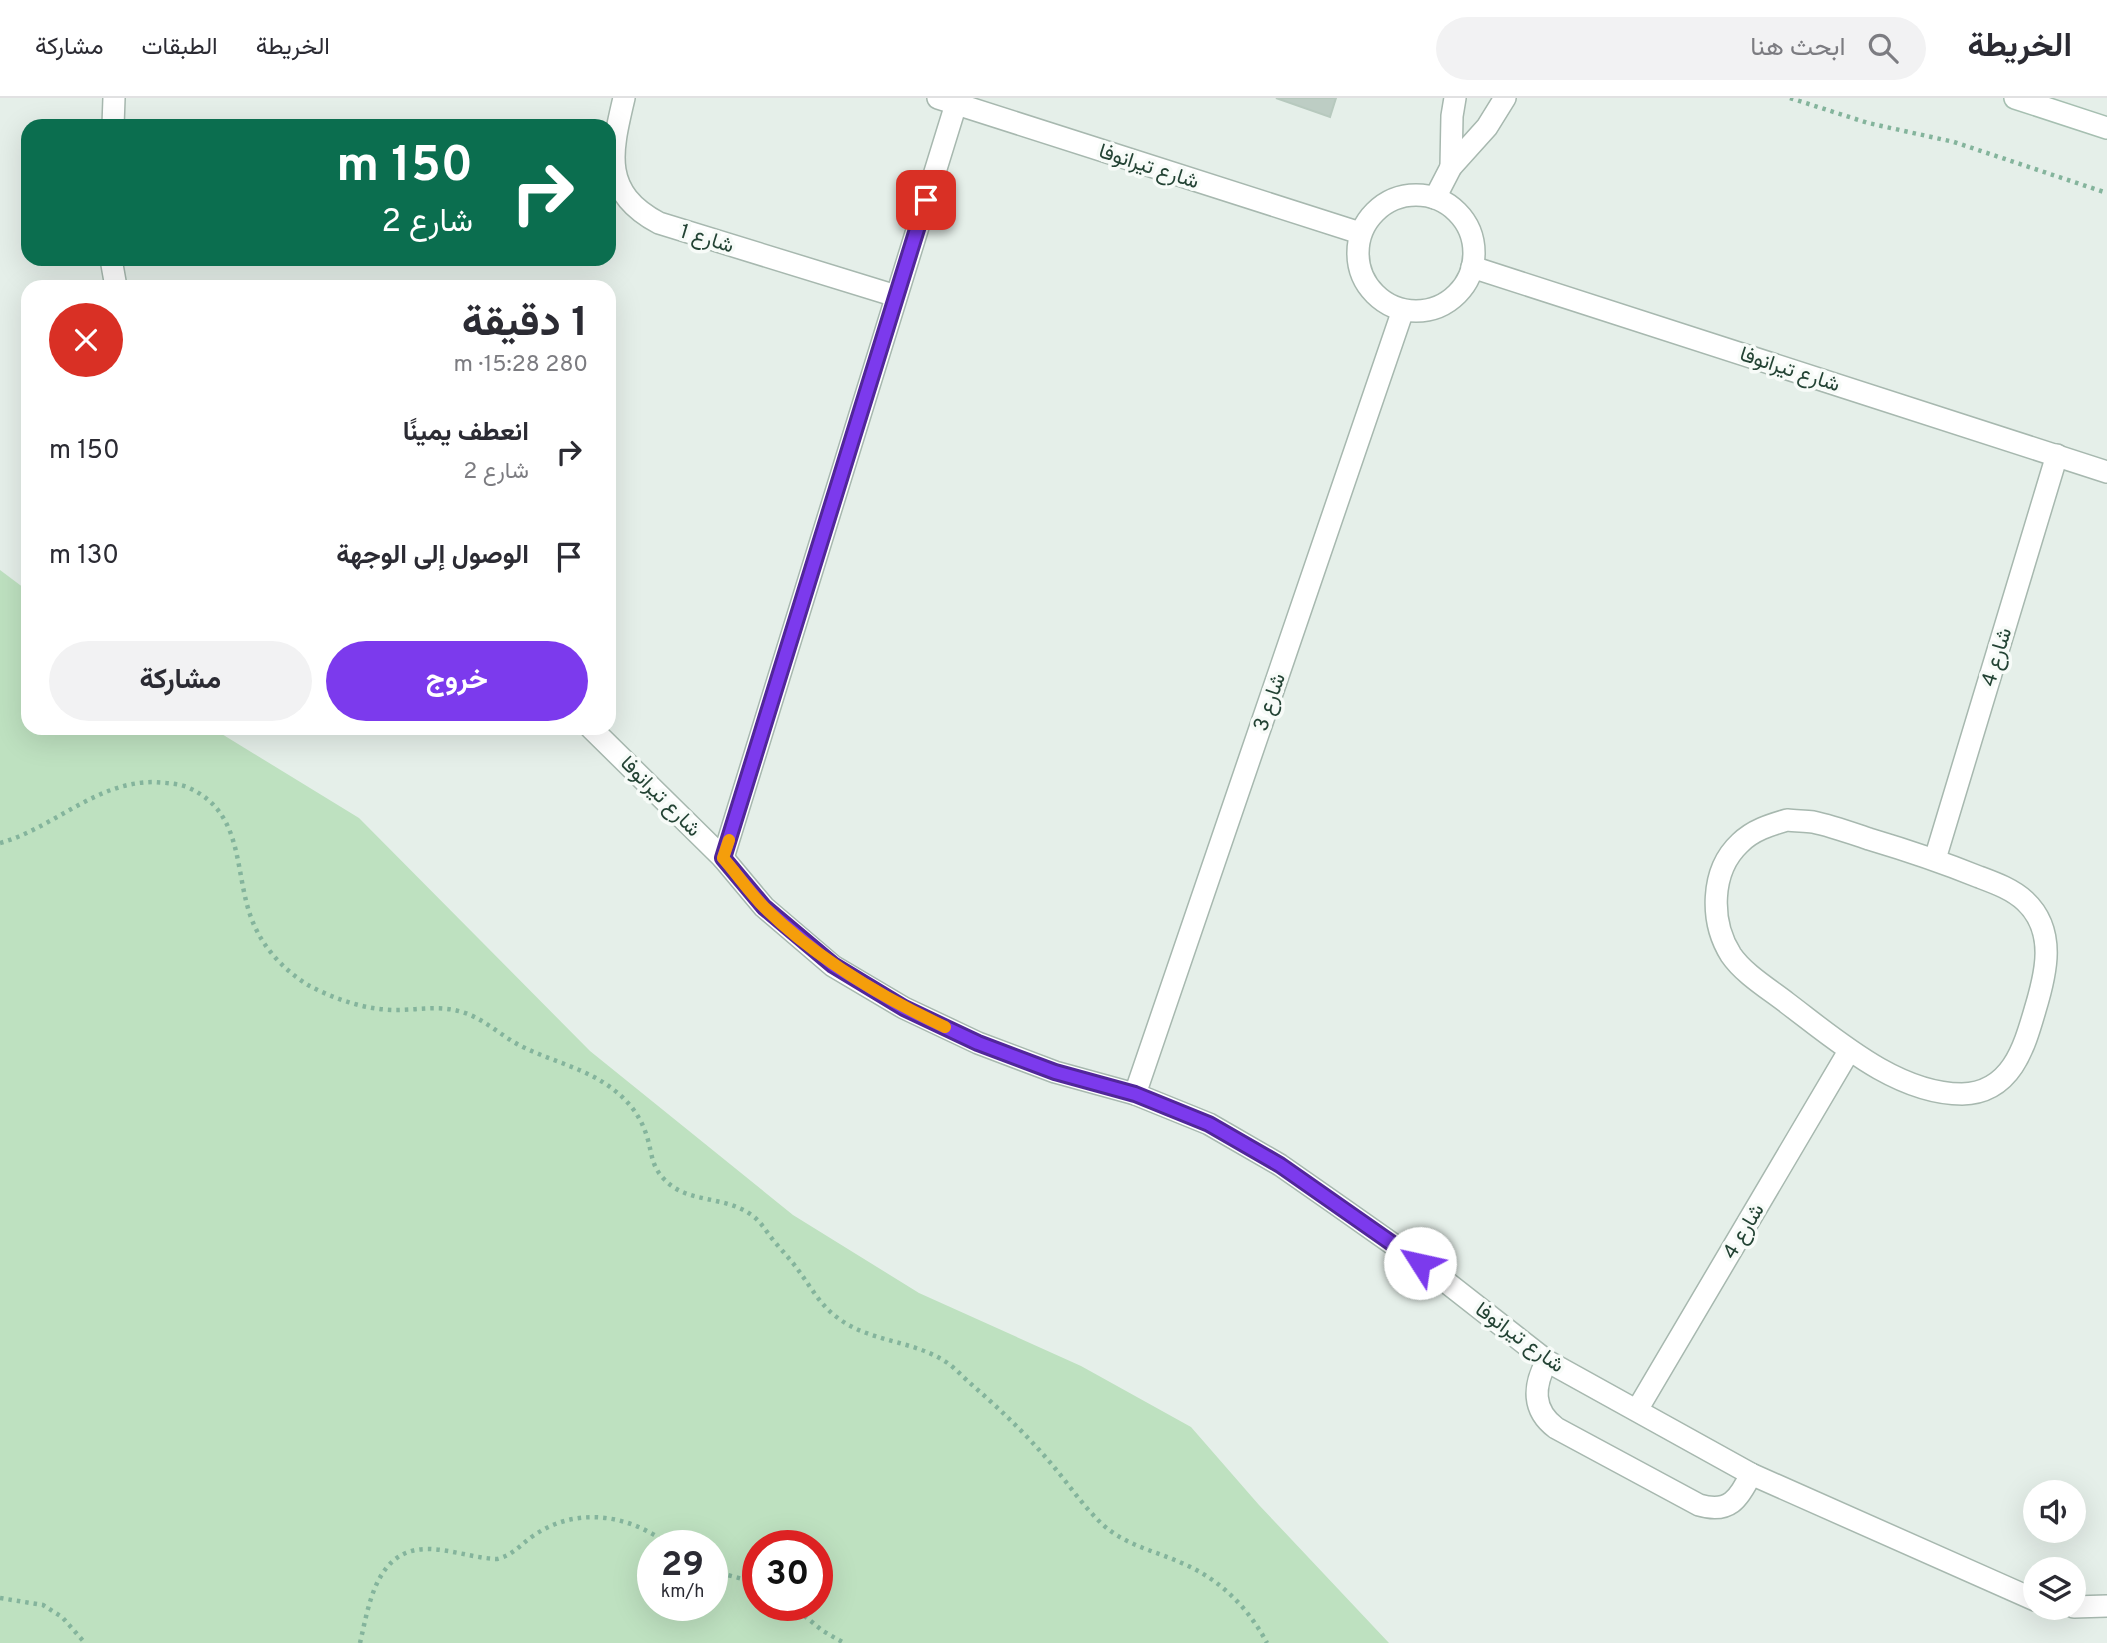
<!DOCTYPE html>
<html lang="ar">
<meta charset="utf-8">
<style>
body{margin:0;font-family:Overpass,Vazirmatn,sans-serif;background:#f2f2f3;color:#2b2b33;direction:rtl;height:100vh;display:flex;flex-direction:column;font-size:26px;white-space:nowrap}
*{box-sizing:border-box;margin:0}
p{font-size:23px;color:#7c7c81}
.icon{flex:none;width:38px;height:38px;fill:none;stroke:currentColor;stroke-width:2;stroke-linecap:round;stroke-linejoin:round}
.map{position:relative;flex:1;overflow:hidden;direction:ltr}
.panel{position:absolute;left:21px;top:182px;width:595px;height:455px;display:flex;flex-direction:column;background:#fff;border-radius:21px;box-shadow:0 7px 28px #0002;direction:rtl}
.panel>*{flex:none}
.guide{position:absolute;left:21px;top:21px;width:595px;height:147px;border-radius:21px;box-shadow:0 7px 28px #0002;direction:rtl;background:#0b6e4f;color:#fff;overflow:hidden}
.tools{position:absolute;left:2023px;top:1382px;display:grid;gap:14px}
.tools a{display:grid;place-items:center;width:63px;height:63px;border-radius:50%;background:#fff;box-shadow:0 7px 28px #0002;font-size:35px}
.speed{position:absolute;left:637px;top:1432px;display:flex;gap:14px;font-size:35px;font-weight:700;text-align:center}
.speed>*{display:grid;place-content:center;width:91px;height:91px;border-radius:50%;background:#fff;box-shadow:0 7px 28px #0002;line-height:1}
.speed small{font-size:18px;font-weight:400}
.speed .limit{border:10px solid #d22;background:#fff;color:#111}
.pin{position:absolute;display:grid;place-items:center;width:60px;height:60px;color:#fff;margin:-30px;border-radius:14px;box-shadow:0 4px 10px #0006}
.me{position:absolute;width:77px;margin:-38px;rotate:305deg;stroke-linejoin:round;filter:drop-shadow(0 0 5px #0008)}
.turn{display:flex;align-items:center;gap:24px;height:147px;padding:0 28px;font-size:32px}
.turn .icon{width:91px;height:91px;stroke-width:2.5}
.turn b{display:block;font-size:49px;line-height:60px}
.round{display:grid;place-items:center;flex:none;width:74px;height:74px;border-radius:37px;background:#f2f2f3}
.summary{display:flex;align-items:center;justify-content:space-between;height:119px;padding:0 28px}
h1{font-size:42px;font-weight:700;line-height:52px}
.button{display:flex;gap:14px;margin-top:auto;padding:14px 28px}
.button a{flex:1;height:80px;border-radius:42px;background:#7c3aed;color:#fff;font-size:28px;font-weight:700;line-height:80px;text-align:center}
.button a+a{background:#f2f2f3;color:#2b2b33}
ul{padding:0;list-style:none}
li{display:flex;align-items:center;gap:21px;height:105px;padding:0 28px}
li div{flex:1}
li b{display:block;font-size:26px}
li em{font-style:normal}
header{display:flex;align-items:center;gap:42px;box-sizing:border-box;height:98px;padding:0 35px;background:#fff;border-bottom:2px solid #e1e1e2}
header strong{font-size:33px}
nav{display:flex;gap:38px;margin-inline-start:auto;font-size:24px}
.search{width:490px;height:63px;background:#f2f2f3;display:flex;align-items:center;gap:18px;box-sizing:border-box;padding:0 24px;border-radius:38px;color:#7c7c81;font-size:26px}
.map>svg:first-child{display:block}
.green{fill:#bee1c0;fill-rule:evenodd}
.building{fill:#bdcdc4;stroke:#b7c9be;stroke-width:2}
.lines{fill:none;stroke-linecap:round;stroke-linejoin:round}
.street-casing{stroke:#a7b8af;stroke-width:24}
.secondary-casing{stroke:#a6bfb1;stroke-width:24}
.path{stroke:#84b49c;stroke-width:4.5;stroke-dasharray:3.5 5;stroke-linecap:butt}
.street{stroke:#fff;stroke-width:21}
.secondary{stroke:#fff;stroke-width:21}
.route-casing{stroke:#51269a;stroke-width:18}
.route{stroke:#7c3aed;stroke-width:12}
.slow{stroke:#f59e0b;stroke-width:12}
.labels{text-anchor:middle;stroke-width:7;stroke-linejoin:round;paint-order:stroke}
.street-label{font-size:21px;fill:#234334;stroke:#f7fbf8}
</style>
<header>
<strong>الخريطة</strong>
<div class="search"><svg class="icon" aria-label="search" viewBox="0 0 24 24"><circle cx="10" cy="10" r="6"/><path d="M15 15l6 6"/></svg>ابحث هنا</div>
<nav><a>الخريطة</a><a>الطبقات</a><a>مشاركة</a></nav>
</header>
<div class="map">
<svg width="2107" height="1545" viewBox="0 0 2107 1545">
<rect width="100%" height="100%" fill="#e5efe9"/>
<path class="green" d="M0,472L28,493V630H212L359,720L590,953L793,1117L919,1195L1081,1268L1191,1329L1259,1407L1389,1545H0ZM653,1447H712V1507H653ZM758,1447H817V1507H758Z"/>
<path class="building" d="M1276,0H1336L1330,19Z"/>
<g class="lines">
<g class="street-casing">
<g id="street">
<path d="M624,0C611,55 601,94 659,125L896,198"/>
<path d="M938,0L1360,135"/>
<path d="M113,28L114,0"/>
<path d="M1451,69L1452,18L1455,0"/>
<circle cx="1416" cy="155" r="58"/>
<path d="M1435,100L1451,69L1487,29L1505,0"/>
<path d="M111,161L116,189"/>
<path d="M1472,169L2107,374"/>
<path d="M591,630L723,760L764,809L833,868L904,910L978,945L1055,974L1135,996L1209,1026L1280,1067L1333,1104L1441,1180L1547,1263L1751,1376L2035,1502"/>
<path d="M1787,722C1796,723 1805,723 1813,724C1832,728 1851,735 1869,741C1906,752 1942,764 1979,779C1995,785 2012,791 2025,803C2057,833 2046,876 2035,912C2024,950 2011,995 1962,996C1897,996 1836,942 1787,905C1769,891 1744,876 1731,857C1710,824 1710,773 1740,745C1753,732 1770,727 1787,722Z"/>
<path d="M723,760L956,6"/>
<path d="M1935,761L2057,357"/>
<path d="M1135,996L1403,212"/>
<path d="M1547,1263C1533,1288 1532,1312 1556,1330L1699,1407C1729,1416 1739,1401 1751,1376"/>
<path d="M1637,1312L1849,953"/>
<path d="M2074,1509L2107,1508"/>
</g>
</g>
<g class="secondary-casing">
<path id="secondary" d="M2015,0L2107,30"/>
</g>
<g class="path">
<path d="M1790,0L1868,25L1954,44L2107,95"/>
<path d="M0,745C54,730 95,684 154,684C165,685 176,685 187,689C250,716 231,784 257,833C268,855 287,874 308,887C334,901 366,912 396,912C418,912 440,907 462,914C483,920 500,937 519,947C544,960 572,967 596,980C622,995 640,1013 648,1042C652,1057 652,1068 663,1080C687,1107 724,1096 753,1118C762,1125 767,1135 774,1143C783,1154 793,1164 801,1176C812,1191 822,1209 838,1220C869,1244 913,1242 946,1264C955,1270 963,1279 971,1286C1000,1311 1029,1339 1054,1369C1069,1387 1084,1409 1102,1426C1126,1448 1156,1453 1184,1466C1221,1482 1249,1511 1267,1545"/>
<path d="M712,1473L758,1485"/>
<path d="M0,1500L43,1507L62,1519L85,1545"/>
<path d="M791,1507L823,1533L844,1545"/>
<path d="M360,1545C369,1507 376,1451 427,1451C450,1451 473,1460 497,1461C513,1457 520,1447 533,1438C576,1408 629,1416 669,1447"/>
</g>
<use href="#street" class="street"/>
<use href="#secondary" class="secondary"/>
</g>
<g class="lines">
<g class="route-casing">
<path id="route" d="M926,102L723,760L764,809L833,867L904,910L978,945L1055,974L1135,996L1209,1026L1280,1067L1420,1165"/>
</g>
<use href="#route" class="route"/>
<path class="slow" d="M729,742L723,760C737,776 750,795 765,810C817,861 879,898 945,929"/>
</g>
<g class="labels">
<g class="street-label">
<text transform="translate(1149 68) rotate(18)" y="7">شارع تيرانوفا</text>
<text transform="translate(707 140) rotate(17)" y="7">شارع 1</text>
<text transform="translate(1790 271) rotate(18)" y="7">شارع تيرانوفا</text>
<text transform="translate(1996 559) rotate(-73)" y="7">شارع 4</text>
<text transform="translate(1269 604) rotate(-71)" y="7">شارع 3</text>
<text transform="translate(661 698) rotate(45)" y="7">شارع تيرانوفا</text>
<text transform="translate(1743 1133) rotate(-59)" y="7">شارع 4</text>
<text transform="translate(1520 1239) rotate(36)" y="7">شارع تيرانوفا</text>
</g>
</g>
</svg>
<div class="tools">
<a><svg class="icon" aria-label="sound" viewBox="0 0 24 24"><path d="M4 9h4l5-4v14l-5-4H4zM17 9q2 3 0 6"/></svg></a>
<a><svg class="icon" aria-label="layers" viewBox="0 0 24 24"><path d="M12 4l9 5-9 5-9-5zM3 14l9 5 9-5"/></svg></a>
</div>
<div class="speed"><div>29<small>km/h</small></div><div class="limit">30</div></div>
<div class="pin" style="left:926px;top:102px;background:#d93025"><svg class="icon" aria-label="arrive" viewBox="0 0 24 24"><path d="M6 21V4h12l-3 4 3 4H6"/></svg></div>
<svg class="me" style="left:1420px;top:1165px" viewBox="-20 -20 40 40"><circle r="19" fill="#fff"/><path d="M0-13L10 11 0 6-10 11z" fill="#7c3aed"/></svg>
<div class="guide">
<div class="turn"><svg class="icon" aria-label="right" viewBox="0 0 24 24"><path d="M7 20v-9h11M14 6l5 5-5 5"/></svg><div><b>150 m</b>شارع 2</div></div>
</div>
<section class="panel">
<div class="summary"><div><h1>1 دقيقة</h1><p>280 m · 15:28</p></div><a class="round" style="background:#d93025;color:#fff"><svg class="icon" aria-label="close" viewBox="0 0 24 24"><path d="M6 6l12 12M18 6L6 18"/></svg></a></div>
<ul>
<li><svg class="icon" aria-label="right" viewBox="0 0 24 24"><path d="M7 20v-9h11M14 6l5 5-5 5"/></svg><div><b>انعطف يمينًا</b><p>شارع 2</p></div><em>150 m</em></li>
<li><svg class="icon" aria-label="arrive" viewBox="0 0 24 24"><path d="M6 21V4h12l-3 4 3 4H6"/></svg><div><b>الوصول إلى الوجهة</b></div><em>130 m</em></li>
</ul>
<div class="button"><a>خروج</a><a>مشاركة</a></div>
</section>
</div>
